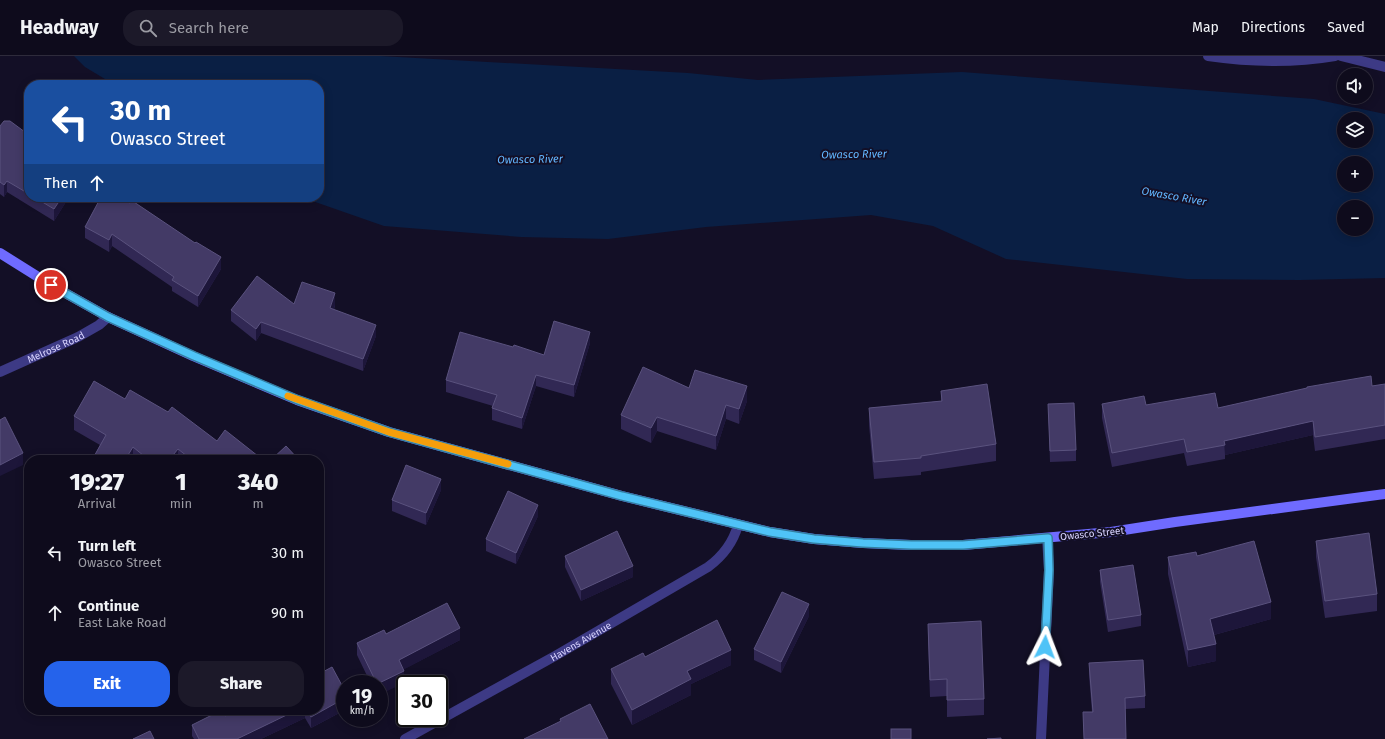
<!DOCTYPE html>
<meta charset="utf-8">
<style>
body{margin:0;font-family:"Fira Sans",sans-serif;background:#1c1929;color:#f1f3f6;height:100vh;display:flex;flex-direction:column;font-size:15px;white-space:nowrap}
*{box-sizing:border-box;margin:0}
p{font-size:13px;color:#9b9ba3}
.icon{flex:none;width:22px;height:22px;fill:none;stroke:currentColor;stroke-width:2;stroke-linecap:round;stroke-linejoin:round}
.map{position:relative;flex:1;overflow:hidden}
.sheet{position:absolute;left:24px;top:399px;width:300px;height:260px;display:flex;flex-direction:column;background:#0e0b1c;border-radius:16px;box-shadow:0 2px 10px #0003,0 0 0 1px #2e2b3b}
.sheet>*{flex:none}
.top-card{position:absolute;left:24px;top:24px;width:300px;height:122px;border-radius:16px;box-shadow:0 2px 10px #0003,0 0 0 1px #2e2b3b;background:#1a4fa0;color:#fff;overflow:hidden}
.controls{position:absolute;left:1337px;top:12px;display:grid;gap:8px}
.controls a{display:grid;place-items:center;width:36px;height:36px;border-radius:50%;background:#0e0b1c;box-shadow:0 2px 10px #0003,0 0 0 1px #2e2b3b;font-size:20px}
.speed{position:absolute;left:336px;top:619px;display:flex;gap:8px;font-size:20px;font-weight:700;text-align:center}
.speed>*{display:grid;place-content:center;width:52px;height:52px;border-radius:50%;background:#0e0b1c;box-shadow:0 2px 10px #0003,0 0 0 1px #2e2b3b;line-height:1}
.speed small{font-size:10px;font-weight:400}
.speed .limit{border:2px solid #111;border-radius:6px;background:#fff;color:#111}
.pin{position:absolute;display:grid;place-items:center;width:34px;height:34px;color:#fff;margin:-17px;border:2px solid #fff;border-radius:50%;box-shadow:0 1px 4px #0007}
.me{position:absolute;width:44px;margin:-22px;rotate:3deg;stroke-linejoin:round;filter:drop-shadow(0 0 3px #0008)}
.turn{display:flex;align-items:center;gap:14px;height:84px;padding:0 20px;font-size:18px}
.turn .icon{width:52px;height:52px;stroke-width:2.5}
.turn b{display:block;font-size:28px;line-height:34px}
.then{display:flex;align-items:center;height:38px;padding:0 20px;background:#0003;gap:8px;font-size:15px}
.eta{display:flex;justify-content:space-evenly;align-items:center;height:68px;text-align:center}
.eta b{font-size:24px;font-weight:800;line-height:28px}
.button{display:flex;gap:8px;margin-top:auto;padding:8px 20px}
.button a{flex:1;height:46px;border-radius:16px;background:#2563eb;color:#fff;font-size:16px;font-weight:800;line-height:46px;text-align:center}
.button a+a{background:#1c1929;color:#f1f3f6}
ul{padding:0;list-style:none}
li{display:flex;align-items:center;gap:12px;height:60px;padding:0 20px}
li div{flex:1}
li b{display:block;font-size:15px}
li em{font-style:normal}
header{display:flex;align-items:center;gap:24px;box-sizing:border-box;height:56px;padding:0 20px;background:#0e0b1c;border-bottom:1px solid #2e2b3b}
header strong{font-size:19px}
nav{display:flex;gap:22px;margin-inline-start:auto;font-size:14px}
.search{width:280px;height:36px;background:#1c1929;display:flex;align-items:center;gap:10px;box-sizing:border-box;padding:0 14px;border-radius:16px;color:#9b9ba3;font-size:15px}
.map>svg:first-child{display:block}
.water{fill:#0a1f44;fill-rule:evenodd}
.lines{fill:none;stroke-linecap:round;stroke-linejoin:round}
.service{stroke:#3d3a85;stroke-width:10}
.minor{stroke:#3d3a85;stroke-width:10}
.tertiary{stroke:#3d3a85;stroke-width:10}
.secondary{stroke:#6f6bff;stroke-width:10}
.wall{fill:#312854}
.shaded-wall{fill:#1d163a}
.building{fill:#433a66;stroke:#5a527e}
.route-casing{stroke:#337fa1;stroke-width:10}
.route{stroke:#4fc3f7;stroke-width:7}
.slow{stroke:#f59e0b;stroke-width:7}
.labels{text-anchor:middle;stroke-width:4;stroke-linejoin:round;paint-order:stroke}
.street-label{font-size:10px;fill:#d9d4ff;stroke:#130f26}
.water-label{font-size:11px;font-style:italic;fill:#62b6ff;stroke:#130f26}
</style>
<header>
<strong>Headway</strong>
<div class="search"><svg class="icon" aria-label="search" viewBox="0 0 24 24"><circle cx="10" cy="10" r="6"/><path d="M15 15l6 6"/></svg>Search here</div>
<nav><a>Map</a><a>Directions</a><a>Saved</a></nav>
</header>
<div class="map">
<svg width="1385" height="683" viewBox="0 0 1385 683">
<rect width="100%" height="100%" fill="#130f26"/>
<path class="water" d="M74,0H380L688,17L758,24L962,16L1314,43L1385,58V222L1299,224L1187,223L1006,203L933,170L871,159L706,171L608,183L521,181L384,170L301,141H319V29H115L85,11ZM1344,63H1366V85H1344ZM1344,107H1366V129H1344ZM1344,151H1366V173H1344Z"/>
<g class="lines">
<g class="service">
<path d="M1208,0C1250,6 1294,7 1335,0"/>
<path d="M1341,0L1385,11"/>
</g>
<g class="minor">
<path id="s1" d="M405,683L555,600L708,511C723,500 733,487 738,469"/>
<path d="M1041,683L1049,514L1047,482"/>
</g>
<path class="tertiary" id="s2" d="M0,316L78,281L99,269L108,261"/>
<path class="secondary" d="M0,197L51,229L108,261L193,300L297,344L389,376L622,440L770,476L814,483L863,487L911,489H963L1111,476L1175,466L1385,438"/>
</g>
<g class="wall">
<path d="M0,70L29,79V141H69L54,165L7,136L4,141L0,138Z"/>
<path d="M85,171L195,187L221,213L198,251L172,235V231L112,190L109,196L85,182Z"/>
<path d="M294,248L335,249L334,254L376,280L363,315L261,277L256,285L231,265V254Z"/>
<path d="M590,287L574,341L536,330L522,373L492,364V352L493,350L446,336V324L513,291L544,299Z"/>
<path d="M1385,328V383L1315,395L1313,379L1225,399V403L1187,410L1184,397L1112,411L1102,362V348L1218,352Z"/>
<path d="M689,332L747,345L739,368L726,363L716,394L657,375L651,387L621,373V359Z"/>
<path d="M941,335L996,388V405L921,416V419L874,423L869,369V352L941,345Z"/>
<path d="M125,343L217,385L263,404H92L100,389L74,374V360Z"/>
<path d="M1048,348L1076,394V405L1050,406Z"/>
<path d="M441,434L426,469L392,455V444Z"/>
<path d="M538,460L516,508L486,495V483Z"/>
<path d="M1316,485L1377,538V555L1325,562L1316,501Z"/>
<path d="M565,500L633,521L581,545L565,511Z"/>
<path d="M1197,500L1271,563L1214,579L1216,605L1188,611L1168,518V501Z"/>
<path d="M1100,514L1141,559V570L1108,576L1100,526Z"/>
<path d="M809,560L781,617L754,604V593Z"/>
<path d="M928,568L984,643V659L947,661V640L930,641L928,585Z"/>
<path d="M386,578L460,584L404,613V627L371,628L357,599V587Z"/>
<path d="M645,601L731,609L691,628V639L632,669L611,628V613Z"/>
<path d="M1089,607L1145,640V652L1125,653L1126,683H1084L1083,656H1092L1089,619Z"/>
<path d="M345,635V654L311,672L305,662L261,683H194L192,680V669L225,660L237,654H319Z"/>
</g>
<g class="shaded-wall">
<path d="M7,125V136L4,141V129Z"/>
<path d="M62,141H69L54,165V153Z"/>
<path d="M112,178V190L109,196V184Z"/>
<path d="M221,201V213L198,251V240Z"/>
<path d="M335,237V249L330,264V252Z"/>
<path d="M261,266V277L256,285V273Z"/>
<path d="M376,269V280L363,315V303Z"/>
<path d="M590,276V287L574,341V329Z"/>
<path d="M536,319V330L522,373V362Z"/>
<path d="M747,330V345L739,368V353Z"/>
<path d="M726,349V363L716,394V380Z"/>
<path d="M657,361V375L651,387V372Z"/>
<path d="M1313,365V379L1225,399L1224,385Z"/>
<path d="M133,391V404H125Z"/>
<path d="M178,393V404H169Z"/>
<path d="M23,397V409L0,420V409Z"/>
<path d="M441,423V434L426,469V457Z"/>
<path d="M538,449V460L516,508V497Z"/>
<path d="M633,510V521L581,545V534Z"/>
<path d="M1271,546V563L1210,580V563Z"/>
<path d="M809,548V560L781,617V606Z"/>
<path d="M460,572V584L399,616V604Z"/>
<path d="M1216,588V605L1188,611V594Z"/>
<path d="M731,594V609L691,628V639L632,669V654L687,615Z"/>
<path d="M404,615V627L379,639V628H378Z"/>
<path d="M345,642V654L311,672V661Z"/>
<path d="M297,654H305V662L261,683H237Z"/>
</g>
<g class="building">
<path d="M4,65H10L29,79V138L7,125L4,129L0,126V70Z"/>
<path d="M34,141H62L54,153Z"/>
<path d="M101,141H119L130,147L131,144L195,187L196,186L221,201L198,240L172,224L174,221L112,178L109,184L85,171Z"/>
<path d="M257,220L294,248L302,226L335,237L330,252L376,269L363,303L261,266L256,273L231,254Z"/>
<path d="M554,265L590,276L574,329L536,319L522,362L492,352L497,339L446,324L460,276L513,291L514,289L544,299Z"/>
<path d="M643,311L689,332L695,314L747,330L739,353L726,349L716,380L657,361L651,372L621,359Z"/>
<path d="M1371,320L1372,330L1385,328V369L1315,381L1313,365L1224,385L1225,389L1187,396L1184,383L1112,397L1102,348L1144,340L1146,349L1215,337L1218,352L1307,332V331Z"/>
<path d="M94,325L125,343L130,334L168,356L172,351L217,385L225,374L263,404H192L178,393L169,404H149L133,391L125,404H92L106,379L74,360Z"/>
<path d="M987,328L996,388L921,400V402L874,406L869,352L942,345L941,335Z"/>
<path d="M1074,347L1076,394L1050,395L1048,348Z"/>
<path d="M5,361L23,397L0,409V364Z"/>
<path d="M286,390L299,404H271Z"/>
<path d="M406,409L441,423L426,457L392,444Z"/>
<path d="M508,435L538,449L516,497L486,483Z"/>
<path d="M617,475L633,510L581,534L565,500Z"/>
<path d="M1369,477L1377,538L1325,545L1316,485Z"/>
<path d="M1254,485L1271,546L1210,563L1216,588L1188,594L1168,501L1196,496L1197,500Z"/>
<path d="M1133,509L1141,559L1108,564L1100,514Z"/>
<path d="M782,536L809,548L781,606L754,593Z"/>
<path d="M447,547L460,572L399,604L404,615L377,628L357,587L384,574L386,578Z"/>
<path d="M717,564L731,594L687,615L691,623L632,654L611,613L643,597L645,601Z"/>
<path d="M981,565L984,643L947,644V623L930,624L928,568Z"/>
<path d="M1143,604L1145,640L1125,642L1126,683H1084L1083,656H1093L1089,607Z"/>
<path d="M332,611L345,635V642L311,661L307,654H319V618Z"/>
<path d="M590,648L608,683H524L561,665L560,663Z"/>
<path d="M222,654L225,660L237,654H297L237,683H199L192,669Z"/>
<rect x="891" y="673" width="20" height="10"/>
<path d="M150,675L154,683H133Z"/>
<path d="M1001,682V683H987Z"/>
</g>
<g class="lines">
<g class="route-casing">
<path id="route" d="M51,229L108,261L194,300L298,344L389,376L622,440L770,476L814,483L863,487L911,489H963L1048,482L1049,514L1045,591"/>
</g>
<use href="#route" class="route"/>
<path class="slow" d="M288,340L389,376L508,408"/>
</g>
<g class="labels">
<g class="street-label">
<text dy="4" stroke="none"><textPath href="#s2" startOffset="61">Melrose Road</textPath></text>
<text transform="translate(1092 477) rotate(-6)" y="4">Owasco Street</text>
<text dy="4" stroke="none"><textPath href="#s1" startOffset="201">Havens Avenue</textPath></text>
</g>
<g class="water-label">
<text transform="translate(854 98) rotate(-1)" y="4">Owasco River</text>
<text transform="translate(530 103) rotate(-1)" y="4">Owasco River</text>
<text transform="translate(1174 140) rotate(10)" y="4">Owasco River</text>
</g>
</g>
</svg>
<div class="controls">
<a><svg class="icon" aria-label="sound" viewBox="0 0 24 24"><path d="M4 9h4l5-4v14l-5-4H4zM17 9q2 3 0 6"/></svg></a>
<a><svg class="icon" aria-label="layers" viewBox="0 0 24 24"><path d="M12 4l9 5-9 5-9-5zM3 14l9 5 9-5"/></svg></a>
<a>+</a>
<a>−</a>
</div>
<div class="speed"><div>19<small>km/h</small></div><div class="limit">30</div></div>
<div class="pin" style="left:51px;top:229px;background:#d93025"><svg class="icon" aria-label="arrive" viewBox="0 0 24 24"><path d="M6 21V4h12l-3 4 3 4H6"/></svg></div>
<svg class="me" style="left:1045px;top:591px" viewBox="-20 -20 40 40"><path d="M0-17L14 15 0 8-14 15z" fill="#4fc3f7" stroke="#fff" stroke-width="4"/></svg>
<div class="top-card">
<div class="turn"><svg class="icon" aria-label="left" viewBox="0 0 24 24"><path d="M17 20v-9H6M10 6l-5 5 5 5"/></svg><div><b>30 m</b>Owasco Street</div></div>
<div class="then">Then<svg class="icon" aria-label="ahead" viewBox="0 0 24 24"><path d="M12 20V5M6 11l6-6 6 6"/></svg></div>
</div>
<section class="sheet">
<div class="eta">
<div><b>19:27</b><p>Arrival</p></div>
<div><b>1</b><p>min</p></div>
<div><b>340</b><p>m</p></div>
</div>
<ul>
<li><svg class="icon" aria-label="left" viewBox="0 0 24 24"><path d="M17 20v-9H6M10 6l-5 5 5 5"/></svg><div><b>Turn left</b><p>Owasco Street</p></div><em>30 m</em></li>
<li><svg class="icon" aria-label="ahead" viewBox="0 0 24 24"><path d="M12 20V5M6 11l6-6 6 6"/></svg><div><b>Continue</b><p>East Lake Road</p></div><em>90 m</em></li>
</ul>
<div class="button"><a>Exit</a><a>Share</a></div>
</section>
</div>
